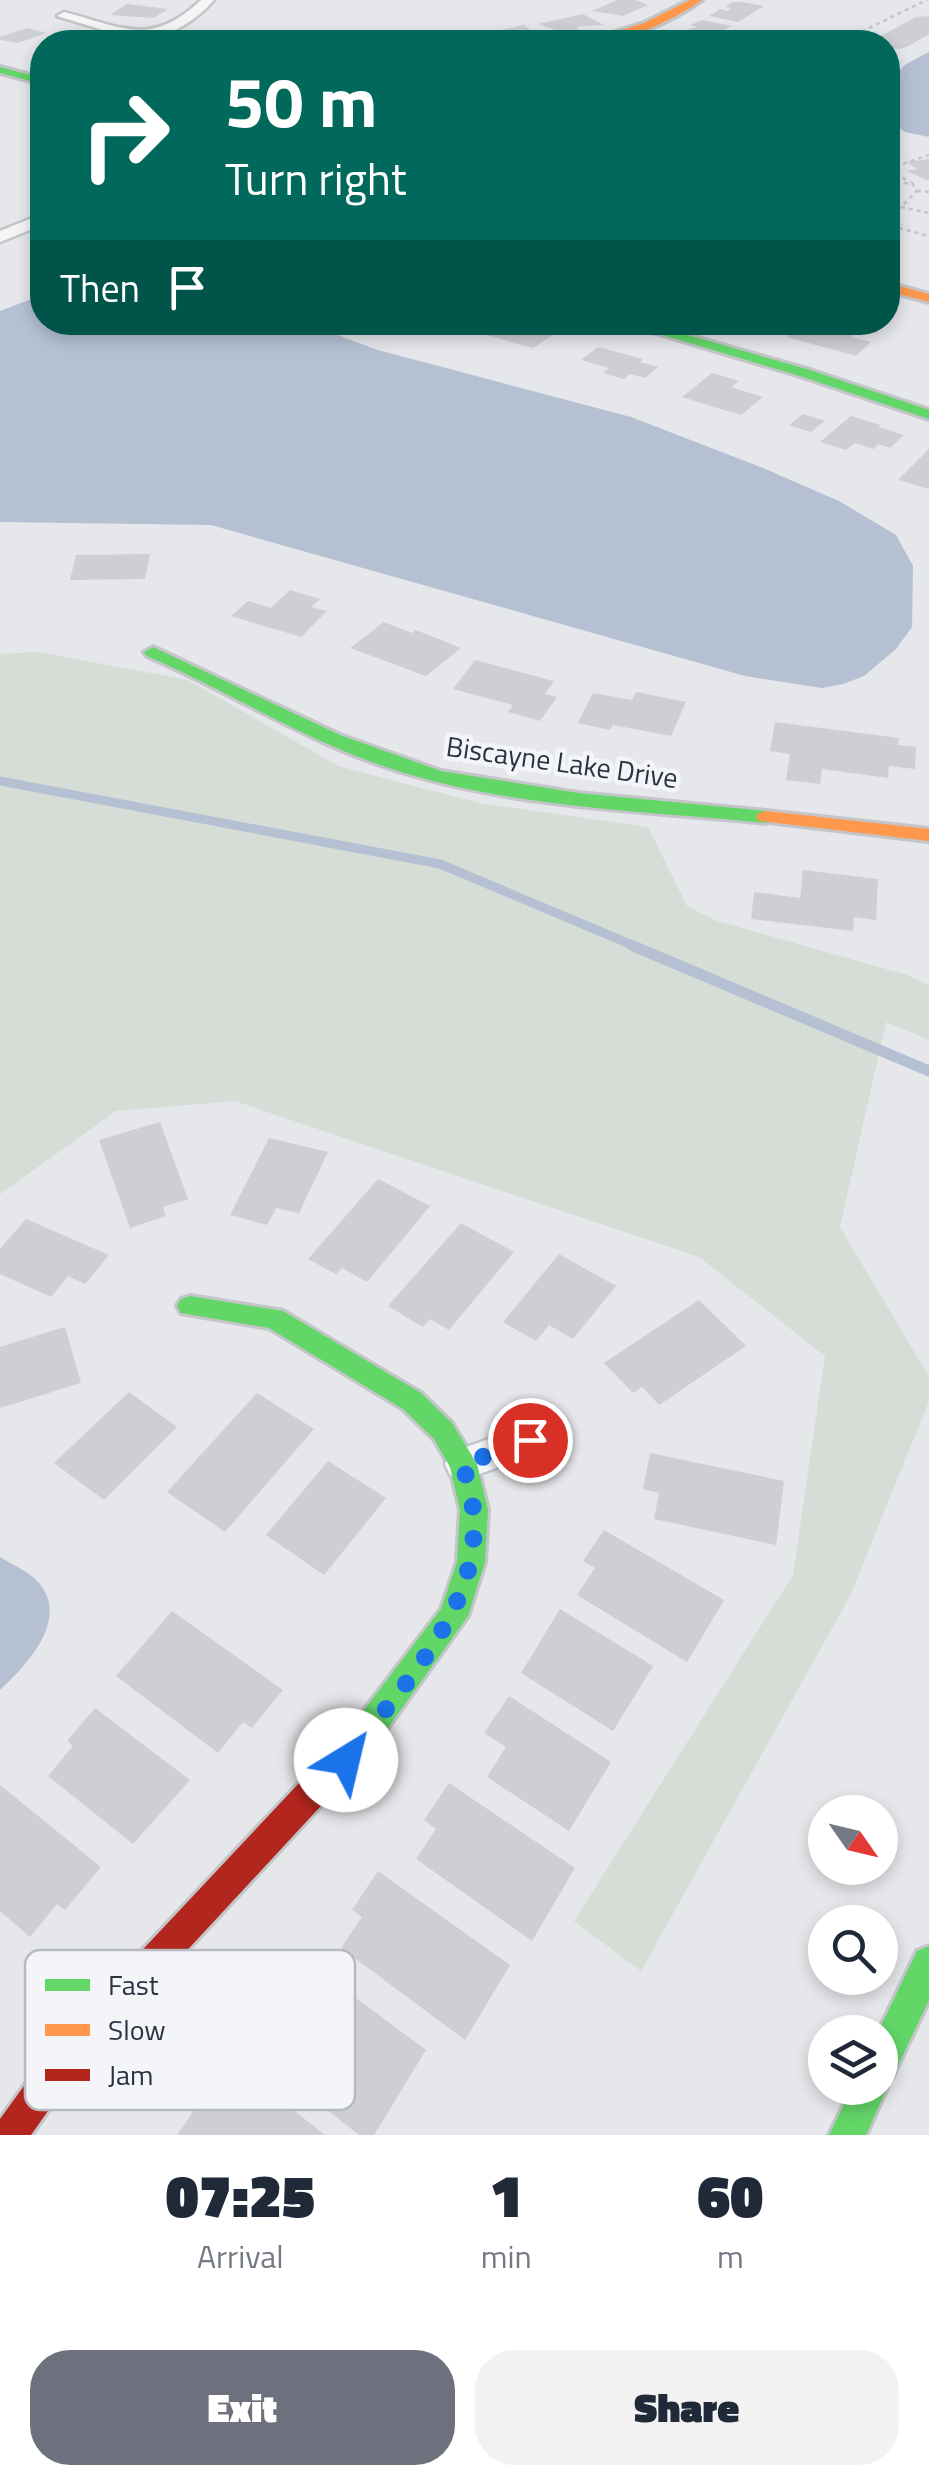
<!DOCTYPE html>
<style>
body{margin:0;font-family:"Titillium Web",sans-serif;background:#f2f2f3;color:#1f2937;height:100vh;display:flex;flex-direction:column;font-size:38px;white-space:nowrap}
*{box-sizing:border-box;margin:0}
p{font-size:32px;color:#747a83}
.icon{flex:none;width:55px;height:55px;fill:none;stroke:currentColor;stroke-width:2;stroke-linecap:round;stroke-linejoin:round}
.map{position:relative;height:2135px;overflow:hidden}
.details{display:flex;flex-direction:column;background:#fff;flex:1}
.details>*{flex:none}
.hud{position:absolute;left:30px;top:30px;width:870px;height:305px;border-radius:40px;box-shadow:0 5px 15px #0003;background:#00695c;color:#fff;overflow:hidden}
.needle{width:65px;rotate:124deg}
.buttons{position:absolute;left:808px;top:1795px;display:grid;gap:20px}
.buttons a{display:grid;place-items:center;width:90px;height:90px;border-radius:50%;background:#fff;box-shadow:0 5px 15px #0003;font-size:50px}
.pin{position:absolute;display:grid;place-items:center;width:85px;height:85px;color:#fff;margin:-42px;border:5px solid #fff;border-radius:50%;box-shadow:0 2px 10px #0007}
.me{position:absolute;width:110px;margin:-55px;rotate:36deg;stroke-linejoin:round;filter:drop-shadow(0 0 8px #0008)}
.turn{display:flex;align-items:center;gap:35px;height:210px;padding:0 30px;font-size:45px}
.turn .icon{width:130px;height:130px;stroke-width:2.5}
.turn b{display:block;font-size:70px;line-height:85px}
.then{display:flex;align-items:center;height:95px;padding:0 30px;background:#0003;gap:20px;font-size:38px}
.eta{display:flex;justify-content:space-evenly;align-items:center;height:170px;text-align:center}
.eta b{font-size:60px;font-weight:800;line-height:70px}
.button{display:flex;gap:20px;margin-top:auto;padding:20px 30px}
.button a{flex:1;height:115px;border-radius:40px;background:#6d717d;color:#fff;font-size:40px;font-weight:800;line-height:115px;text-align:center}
.button a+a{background:#f2f2f3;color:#1f2937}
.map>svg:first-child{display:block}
.green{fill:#d5ddd6}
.water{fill:#b5c1d3}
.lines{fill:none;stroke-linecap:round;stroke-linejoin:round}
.stream-far1{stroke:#b5c1d3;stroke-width:9}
.stream{stroke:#b5c1d3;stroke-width:11}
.building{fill:#cdcfd2}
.street-casing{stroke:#c3c5c8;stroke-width:5}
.fast-casing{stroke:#c3c5c8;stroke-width:6}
.slow-casing{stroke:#c3c5c8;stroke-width:6}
.jam-casing{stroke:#c3c5c8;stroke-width:6}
.path{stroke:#c4c5ca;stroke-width:2.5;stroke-dasharray:4 4;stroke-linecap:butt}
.street{fill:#f5f5f6;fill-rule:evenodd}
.fast{fill:#63d668;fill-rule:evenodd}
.slow{fill:#ff974d;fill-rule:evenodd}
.jam{fill:#b3261e;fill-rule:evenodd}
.route{stroke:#1a73e8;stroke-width:18;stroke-dasharray:0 32.4}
.labels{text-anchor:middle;stroke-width:9;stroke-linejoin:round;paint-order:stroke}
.street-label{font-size:28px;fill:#2c3243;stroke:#f4f5f8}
.key{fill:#f4f5f8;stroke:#b8bac2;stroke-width:2.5}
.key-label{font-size:28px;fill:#2c3243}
</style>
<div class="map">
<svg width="929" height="2135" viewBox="0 0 929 2135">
<rect width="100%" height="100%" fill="#e5e7ea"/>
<path class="green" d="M38,652L188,680L338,766L479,803L648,827L687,906L714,920L907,975L929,985V1040L886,1022L840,1227L929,1377V1401L850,1596L641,1971L574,1921L793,1575L825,1356L699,1257L235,1101L116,1111L0,1194V654Z"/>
<g class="water">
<path d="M929,52V137L905,132L888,119V82L906,64Z"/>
<path d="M42,295V322L305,323L378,350L631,417L763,468L839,501L896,535L913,566L912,627L896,649L864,676L843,684L822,688L745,676L211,525L0,522V311Z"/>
<path d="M0,1557C13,1565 30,1572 39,1583C70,1620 26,1666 0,1690Z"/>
</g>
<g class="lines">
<path class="stream-far1" d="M0,781L440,864L637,947"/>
<path class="stream" d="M631,945L929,1071"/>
</g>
<g class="building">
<path d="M617,0H635L648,5L623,16L592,11Z"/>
<path d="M733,2H742L764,6L738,22L709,16L720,9L727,11L731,8L724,7Z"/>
<path d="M127,4L168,9L154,18L110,15Z"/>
<path d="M583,14L604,25L581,26L576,28L581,30L567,34L538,24Z"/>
<path d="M929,16V34L907,47L898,49L888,47V42H870L916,17Z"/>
<path d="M702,20L732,26L700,40L673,34L697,27L690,25Z"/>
<path d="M524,25L539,37L488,42L477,35Z"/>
<path d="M27,28L46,33L18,43L0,40V37Z"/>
<path d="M70,32L88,39L43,42Z"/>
<path d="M458,32L472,41L412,42L411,41Z"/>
<path d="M929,159V181L907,171L917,169L907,162Z"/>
<path d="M489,322H510L554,334L533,348L476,332Z"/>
<path d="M803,324L822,329L827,325L856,333L851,337L871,342L856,356L787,337Z"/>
<path d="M598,347L643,359L640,362L658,367L645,378L630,374L624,379L603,373L609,368L581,360Z"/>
<path d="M712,373L739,381L731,387L763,397L741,415L682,397Z"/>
<path d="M803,414L825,421L811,432L789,425Z"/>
<path d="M851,416L881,425L878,427L904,435L890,448L878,444L874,449L855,443L846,450L820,442Z"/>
<path d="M929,449V489L898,480Z"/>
<path d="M150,554L145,579L70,580L76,555Z"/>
<path d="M290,590L320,599L311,607L327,611L301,637L231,616L248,601L271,608Z"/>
<path d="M384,622L412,633L416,630L461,648L426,676L350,648Z"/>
<path d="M475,660L554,681L545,694L557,697L540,721L508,712L513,705L453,689Z"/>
<path d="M636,692L686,702L671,736L613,725L610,730L578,723L593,693L632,700Z"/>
<path d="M775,722L899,738L898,745L916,747L915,769L889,766L888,778L822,769L820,784L786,780L790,754L770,751Z"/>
<path d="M803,870L878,879L876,920L854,917L853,931L751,919L754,892L800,898Z"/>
<path d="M160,1122L188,1199L163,1207L166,1216L130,1228L99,1140Z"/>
<path d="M269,1138L328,1152L299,1213L276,1208L267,1225L230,1215Z"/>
<path d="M378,1179L430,1206L367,1282L342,1268L336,1274L308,1259Z"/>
<path d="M26,1219L109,1255L85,1284L68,1276L51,1297L0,1274V1249Z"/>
<path d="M461,1223L514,1252L449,1330L430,1319L423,1327L388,1306Z"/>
<path d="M559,1254L616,1286L573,1339L549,1325L536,1341L503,1322Z"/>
<path d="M699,1300L746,1346L659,1405L642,1387L633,1393L604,1363Z"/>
<path d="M65,1327L81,1383L0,1408V1347Z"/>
<path d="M129,1392L177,1427L104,1500L54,1463Z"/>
<path d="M257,1393L314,1429L225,1532L167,1492Z"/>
<path d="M650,1453L784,1481L776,1545L654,1519L659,1493L643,1489Z"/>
<path d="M328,1461L386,1498L324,1575L266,1535Z"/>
<path d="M604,1530L724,1600L687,1662L577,1595L595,1568L583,1561Z"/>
<path d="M560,1609L653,1666L613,1731L521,1673Z"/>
<path d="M172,1611L283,1690L252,1728L243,1722L218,1753L116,1676Z"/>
<path d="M509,1696L611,1762L569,1831L487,1777L506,1747L484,1733Z"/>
<path d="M95,1708L190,1780L133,1844L48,1776L73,1746L67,1741Z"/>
<path d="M449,1783L575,1868L532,1941L416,1859L436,1829L424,1820Z"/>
<path d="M0,1785L101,1867L65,1910L57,1904L30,1937L0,1911Z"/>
<path d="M378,1871L510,1965L465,2040L341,1948L362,1917L352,1910Z"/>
<path d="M302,1958L426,2050L374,2135H359L254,2052L283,2008L273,2000Z"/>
<path d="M216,2049L325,2135H177L195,2109L183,2099Z"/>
</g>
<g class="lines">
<g class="street-casing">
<g id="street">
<path d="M201,0H214C193,25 159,42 126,42L129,38L57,16L64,12C123,27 150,48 201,0Z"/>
<path d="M42,214V225L0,242V231Z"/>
<path d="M530,1424L543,1429L548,1440L543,1451L463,1480L450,1475L445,1464L450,1453Z"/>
</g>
</g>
<g class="fast-casing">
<g id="fast">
<path d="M0,67L42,78V84L0,73Z"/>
<path d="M619,322H642L810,370L929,410V419L800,376Z"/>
<path d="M153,647L340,735L441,771L578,793L766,811L776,817L766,823C640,810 510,808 389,768C304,740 228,691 147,656L144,652Z"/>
<path d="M190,1296L283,1311L421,1393L452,1423L477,1464L488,1510L485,1562L468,1616L370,1753L359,1757L348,1753L344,1742L348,1731L441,1609L457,1562L460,1510L450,1467L434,1439L403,1409L269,1328L181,1313L177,1306L181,1299Z"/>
<path d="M929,1946V2000L892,2078L885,2081L887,2088L866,2135H829L852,2088H880L878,2032L917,1951Z"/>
</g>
</g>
<g class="slow-casing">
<g id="slow">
<path d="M690,0H702C671,22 622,44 584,42L644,23Z"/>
<path d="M888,283L929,294V302L888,291Z"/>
<path d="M766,811L929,829V841L759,821L756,817L759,813Z"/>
</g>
</g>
<g class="jam-casing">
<path id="jam" d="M359,1727L370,1731L374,1742L370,1753L79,2067L31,2135H0V2119L55,2043L348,1731Z"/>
</g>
<g class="path">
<path d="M840,42L927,0"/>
<path d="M888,169L929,155"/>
<path d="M888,171L911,182"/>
<path d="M888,184L912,183L917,191L901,207L929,213"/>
<path d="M917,191L929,192"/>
<path d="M888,223L899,228L902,224"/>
<path d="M899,228L929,236"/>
</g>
<use href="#street" class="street"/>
<use href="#fast" class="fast"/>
<use href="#slow" class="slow"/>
<use href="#jam" class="jam"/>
</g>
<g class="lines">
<path class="route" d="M346,1760C400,1687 484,1607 473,1509C472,1494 466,1478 463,1464L530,1440"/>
</g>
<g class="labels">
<g class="street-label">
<text transform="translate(562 762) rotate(8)" y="10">Biscayne Lake Drive</text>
</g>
</g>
<rect x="25" y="1950" width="330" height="160" rx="15" class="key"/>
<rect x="45" y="1979" width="45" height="12" fill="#63d668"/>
<rect x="45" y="2024" width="45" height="12" fill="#ff974d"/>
<rect x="45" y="2069" width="45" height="12" fill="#b3261e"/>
<g class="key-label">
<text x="108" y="1995">Fast</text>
<text x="108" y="2040">Slow</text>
<text x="108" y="2085">Jam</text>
</g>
</svg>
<div class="buttons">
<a><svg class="needle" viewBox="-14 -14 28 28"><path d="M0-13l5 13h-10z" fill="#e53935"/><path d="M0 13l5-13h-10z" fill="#747a83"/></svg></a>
<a><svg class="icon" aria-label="search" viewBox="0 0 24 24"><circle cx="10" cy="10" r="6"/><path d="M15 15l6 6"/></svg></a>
<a><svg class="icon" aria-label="layers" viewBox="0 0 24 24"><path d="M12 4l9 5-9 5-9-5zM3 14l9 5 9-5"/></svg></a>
</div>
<div class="pin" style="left:530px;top:1440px;background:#d93025"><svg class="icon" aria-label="arrive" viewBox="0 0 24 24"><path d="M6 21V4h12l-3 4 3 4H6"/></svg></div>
<svg class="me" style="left:346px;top:1760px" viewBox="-20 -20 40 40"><circle r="19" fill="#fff"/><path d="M0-13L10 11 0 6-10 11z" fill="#1a73e8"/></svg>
<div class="hud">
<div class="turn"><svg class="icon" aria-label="right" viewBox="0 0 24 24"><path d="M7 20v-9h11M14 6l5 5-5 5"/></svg><div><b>50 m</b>Turn right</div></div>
<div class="then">Then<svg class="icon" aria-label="arrive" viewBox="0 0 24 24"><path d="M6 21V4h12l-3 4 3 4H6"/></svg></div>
</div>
</div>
<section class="details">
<div class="eta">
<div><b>07:25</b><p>Arrival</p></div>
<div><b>1</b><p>min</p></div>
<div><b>60</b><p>m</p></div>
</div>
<div class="button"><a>Exit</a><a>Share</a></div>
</section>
